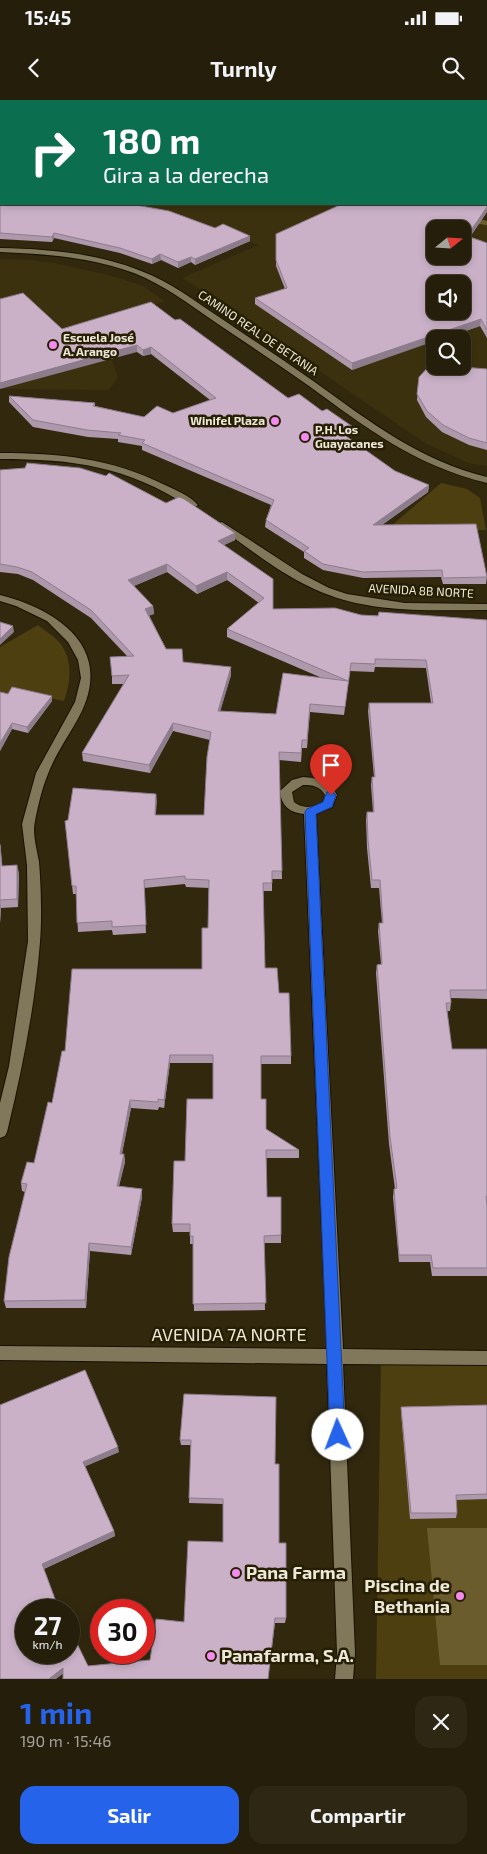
<!DOCTYPE html>
<html lang="es">
<meta charset="utf-8">
<style>
body{margin:0;font-family:"Exo 2",sans-serif;background:#2d2713;color:#f1f3f6;height:100vh;display:flex;flex-direction:column;font-size:19px;white-space:nowrap}
*{box-sizing:border-box;margin:0}
p{font-size:16px;color:#a3a29c}
.icon{flex:none;width:28px;height:28px;fill:none;stroke:currentColor;stroke-width:2;stroke-linecap:round;stroke-linejoin:round}
.map{position:relative;height:1579px;overflow:hidden}
.drawer{display:flex;flex-direction:column;background:#251e0a;flex:1}
.drawer>*{flex:none}
.guide{position:absolute;left:0px;top:0px;width:488px;height:105px;box-shadow:0 2px 8px #0003,0 0 0 1px #423c2b;background:#0b6e4f;color:#fff;overflow:hidden}
.needle{width:32px;rotate:72deg}
.tools{position:absolute;left:426px;top:120px;display:grid;gap:10px}
.tools a{display:grid;place-items:center;width:45px;height:45px;border-radius:10px;background:#251e0a;box-shadow:0 2px 8px #0003,0 0 0 1px #423c2b;font-size:25px}
.speed{position:absolute;left:15px;top:1499px;display:flex;gap:10px;font-size:25px;font-weight:700;text-align:center}
.speed>*{display:grid;place-content:center;width:65px;height:65px;border-radius:50%;background:#251e0a;box-shadow:0 2px 8px #0003,0 0 0 1px #423c2b;line-height:1}
.speed small{font-size:12px;font-weight:400}
.speed .limit{border:8px solid #d22;background:#fff;color:#111}
.pin{position:absolute;display:grid;place-items:center;width:42px;height:42px;color:#fff;margin:-51px -21px;border-radius:50% 50% 50% 0;rotate:-45deg;box-shadow:0 0 5px #0007}
.pin .icon{rotate:45deg}
.me{position:absolute;width:55px;margin:-28px;rotate:358deg;stroke-linejoin:round;filter:drop-shadow(0 0 4px #0008)}
.turn{display:flex;align-items:center;gap:18px;height:105px;padding:0 20px;font-size:22px}
.turn .icon{width:65px;height:65px;stroke-width:2.5}
.turn b{display:block;font-size:35px;line-height:42px}
.round{display:grid;place-items:center;flex:none;width:52px;height:52px;border-radius:15px;background:#2d2713}
.headline{display:flex;align-items:center;justify-content:space-between;height:85px;padding:0 20px}
h1{font-size:30px;font-weight:700;line-height:38px;color:#2563eb}
.primary-button{display:flex;gap:10px;margin-top:auto;padding:10px 20px}
.primary-button a{flex:1;height:58px;border-radius:15px;background:#2563eb;color:#fff;font-size:20px;font-weight:700;line-height:58px;text-align:center}
.primary-button a+a{background:#2d2713;color:#f1f3f6}
.status{display:flex;justify-content:space-between;align-items:center;height:35px;padding:0 25px;background:#251e0a;direction:ltr}
.status svg{height:14px;fill:currentColor}
header{display:flex;justify-content:space-between;align-items:center;height:65px;padding:0 20px;background:#251e0a;font-size:22px;font-weight:700}
.map>svg:first-child{display:block}
.built{fill:#3c310e;fill-rule:evenodd}
.green{fill:#4d3f10}
.water{fill:#6b5c2d}
.lines{fill:none;stroke-linecap:round;stroke-linejoin:round}
.stream{stroke:#6b5c2d;stroke-width:4.5}
.minor-casing{stroke:#191100;stroke-width:2}
.minor{fill:#81785b;fill-rule:evenodd}
.wall{fill:#ae98ac;fill-rule:evenodd}
.shaded-wall{fill:#8d7c8c}
.building{fill:#cab1c8;stroke:#8d7c8c;fill-rule:evenodd}
.route{fill:#2563eb;stroke:#184099}
.poi-dot{fill:#f489f0;stroke:#271f04;stroke-width:2}
.labels{text-anchor:middle;stroke-width:5;stroke-linejoin:round;paint-order:stroke}
.far-street-label{font-size:12px;fill:#eee8d9;stroke:#271f04}
.far-poi-label{font-size:12px;font-weight:bold;fill:#eee8d9;stroke:#271f04;text-anchor:start}
.near-street-label{font-size:18px;fill:#eee8d9;stroke:#271f04}
.near-poi-label{font-size:18px;font-weight:bold;fill:#eee8d9;stroke:#271f04;text-anchor:start}
</style>
<div class="status"><b>15:45</b><svg viewBox="0 0 49 12"><path d="M0 12V9h3v3zM5 12V6h3v6zM10 12V3h3v9zM15 12V0h3v12zM26 1h20v11H26zM47 4h2v5h-2z"/></svg></div>
<header><svg class="icon" aria-label="back" viewBox="0 0 24 24"><path d="M15 5l-7 7 7 7"/></svg>Turnly<svg class="icon" aria-label="search" viewBox="0 0 24 24"><circle cx="10" cy="10" r="6"/><path d="M15 15l6 6"/></svg></header>
<div class="map">
<svg width="487" height="1579" viewBox="0 0 487 1579">
<rect width="100%" height="100%" fill="#31280e"/>
<g class="built">
<path d="M112,104H351L487,124V366L468,363L427,344L338,284L244,217L182,178L259,145L218,132ZM435,129H462V156H435ZM435,184H462V211H435ZM435,239H462V266H435Z"/>
<path d="M0,159L30,160L54,163L109,175L143,186L164,201L99,224L118,277L109,290L0,289Z"/>
</g>
<g class="green">
<path d="M441,383L467,389L480,398L486,430H404L391,426Z"/>
<path d="M38,525C45,531 54,536 60,543C73,560 71,582 64,601L13,591L8,598L0,596V547Z"/>
<path d="M381,1257L487,1258V1579H376Z"/>
</g>
<path class="water" d="M427,1428H487V1565H440Z"/>
<g class="lines">
<path class="stream" d="M472,120L487,123"/>
<g class="minor-casing">
<g id="minor">
<path d="M0,148C48,149 97,153 141,171C171,182 196,202 222,219C253,240 285,261 316,283C370,322 421,361 487,377V383C414,365 368,329 309,286C278,264 246,243 215,222C189,204 164,185 134,173C91,157 45,154 0,152Z"/>
<path d="M0,353C60,353 110,358 165,385C176,390 190,396 198,405L193,408L190,407C126,366 74,359 0,359Z"/>
<path d="M222,422L302,474L329,488L347,494L405,503L487,504V510C432,510 374,514 321,492C284,477 251,450 219,427V423Z"/>
<path d="M0,495C34,503 81,525 89,563C98,606 62,636 48,674C42,688 38,706 35,721C32,733 37,750 39,762C41,786 42,818 40,842C35,906 22,970 7,1032L5,1036L0,1038V1003L9,966L28,841L27,765L22,724L36,673L75,602L81,578L78,560L68,542L47,521L16,506L0,501Z"/>
<path d="M303,677C318,678 329,681 337,695L332,707L316,714L343,1249L487,1251V1265L343,1264L355,1553L353,1579H335L337,1553L327,1264L0,1260V1246L327,1249L304,714C290,713 281,706 280,691L292,680ZM303,685C313,685 320,686 325,695L323,702C313,708 303,709 294,702L292,692Z"/>
</g>
</g>
<use href="#minor" class="minor"/>
</g>
<g class="wall">
<path d="M0,63L1,104L250,141L195,165L191,162L178,168L161,160L152,164L120,153L54,138L52,142L0,139Z"/>
<path d="M487,70V112L470,137L487,143V238L480,226L442,239H435L352,270L255,204V198L285,189L276,166V134Z"/>
<path d="M175,220L288,298L353,334L346,336L395,371L429,385L428,392L382,425L487,476L486,484H443L441,477L363,478L323,470L304,458V452L265,427L266,420L271,405L142,350V346L118,342V339L88,337L33,327L9,302V296L95,303V306L144,317L173,313L210,300L151,254L143,256L137,252L62,229Z"/>
<path d="M487,269V350L469,345L442,332L426,317L417,300L419,277Z"/>
<path d="M0,370L166,403L235,433V440L224,445L273,509L361,515L487,520V899L451,898V903L450,911H447L452,949H487V1176H432L430,1162H399L393,1097L394,1089H395L389,1044L376,873L377,865L381,864L378,831L379,823H382L379,788H371L367,748L366,720L367,712H373L371,685L372,677H374L368,611L369,603H431L426,568L375,567L374,572L350,571L344,615L310,612L307,648H302L301,662L279,660L282,779H272V791H263L265,868L279,893L291,956V964H261V999L266,1029L299,1050V1058H266L267,1097L281,1135V1143H264L265,1210L194,1211L193,1144H190V1132H173L172,1124L185,1061L213,999V963H170L164,1008L159,1007L158,1010L131,1008L122,1054H124L125,1062L119,1086L142,1089V1097L131,1155L90,1151L86,1208H6L4,1201L25,1092L22,1091L21,1083L34,1063L52,1003L65,951L202,869L208,828L209,788L186,787L185,784L144,788L146,833L113,835L112,830L78,832L76,794H73L65,721L156,694V715H204L210,640L173,631L150,673L83,661L82,653L124,584H112V576L127,556L91,518L33,480L18,474L0,472ZM167,472L197,494L227,480L259,503L227,529V537L322,578L276,614L220,611L231,575L183,562L166,549L149,515L154,514L153,506L134,486Z"/>
<path d="M0,592L52,601L28,633L12,629L0,651Z"/>
<path d="M0,742L2,766L19,773L18,807L1,808L0,823Z"/>
<path d="M184,1294L275,1364L279,1443L286,1518L285,1523H275L268,1579H63V1574L0,1305L119,1352L85,1366L114,1431L115,1436L44,1469L55,1499L88,1566L150,1560L184,1522L223,1442V1404L189,1403L191,1345H181L180,1340Z"/>
<path d="M487,1305V1399L456,1400L457,1413L456,1418L410,1419L401,1312V1307Z"/>
</g>
<g class="shaded-wall">
<path d="M0,0H27L28,1H1V6H0Z"/>
<path d="M487,107V112L466,142L467,136Z"/>
<path d="M54,133V138L52,142V137Z"/>
<path d="M250,136V141L195,165V159Z"/>
<path d="M160,154L161,160L152,164V159Z"/>
<path d="M191,157V162L178,168V162Z"/>
<path d="M481,219L480,226L442,239H435V241L352,270V263Z"/>
<path d="M137,245V252L0,289V283Z"/>
<path d="M151,247V254L143,256V250Z"/>
<path d="M353,327V334L340,339V332Z"/>
<path d="M429,385L428,392L372,432L373,425Z"/>
<path d="M235,433V440L218,448V441Z"/>
<path d="M167,464V472L128,488V480Z"/>
<path d="M227,472V480L197,494L196,486Z"/>
<path d="M153,506L154,514L146,517L145,509Z"/>
<path d="M13,526L14,532L0,545V539Z"/>
<path d="M231,567V575L218,619V611Z"/>
<path d="M52,596V601L28,633L27,627Z"/>
<path d="M12,623V629L0,651V643Z"/>
<path d="M173,623V631L150,673L149,665Z"/>
<path d="M156,694L157,702L155,723V715Z"/>
<path d="M17,765L19,773L18,807L17,799Z"/>
<path d="M0,800L1,808L0,823Z"/>
<path d="M170,955V963L164,1008V1000Z"/>
<path d="M130,1000L131,1008L120,1062V1054Z"/>
<path d="M124,1054L125,1062L117,1094V1086Z"/>
<path d="M142,1089V1097L131,1155V1147Z"/>
<path d="M89,1143L90,1151L86,1208L85,1200Z"/>
<path d="M118,1347L119,1352L84,1367L83,1362Z"/>
<path d="M114,1431L115,1436L43,1469L42,1464Z"/>
<path d="M63,1568L64,1573L56,1579H49Z"/>
</g>
<g class="building">
<path d="M28,0H486L487,1V64H486V1H28Z"/>
<rect x="0" y="29" width="1" height="28"/>
<path d="M0,63H1V104H130L169,111L215,128L223,124L250,136L195,159L191,157L178,162L160,154L152,159L120,148L54,133L52,137L0,133Z"/>
<path d="M486,70H487V107L467,136L487,143V230L481,219L352,263L255,198L287,188L276,160V134L342,104H486ZM435,129H462V156H435ZM435,184H462V211H435Z"/>
<path d="M23,193L62,229L151,202L175,220L180,219L288,298L299,294L322,311L327,309L353,327L340,332L395,371L429,385L373,425L476,424L487,477L443,478L442,470L363,472L323,464L304,451L309,448L266,420L274,400L142,343L145,340L118,335L121,333L87,330L33,320L9,296L95,303L93,306L144,317L157,306L173,313L216,298L151,247L143,250L137,245L0,283V199Z"/>
<path d="M430,265H435V266H450L487,269V343L469,338L443,325L427,311L417,294L419,277Z"/>
<path d="M27,363L80,368L106,376L109,373L166,403L179,397L184,399L235,433L218,441L273,479V509L335,508L361,515L378,516L379,512L487,520V890H450L451,903H446L452,949H487V1096H486L487,1107V1168H433L431,1155H399L394,1089L397,1088L390,1037L377,865L382,864L379,823H383L380,780H372L368,740L367,712H374L372,677H375L369,603H433L426,560L375,559V564L351,563L345,607L310,604L307,640H302L301,653L279,652L282,771H272V783H263L265,868H277L279,893H289L291,956H261V999H266V1029L299,1050H266L267,1097H281V1135L264,1136L266,1203L193,1204V1136H190V1124H172L174,1061H185L187,999H213V955H170L164,1000L158,999V1002L130,1000L120,1054H124L117,1086L142,1089L131,1147L89,1143L85,1200L4,1201L9,1157L27,1084L21,1083L27,1062L34,1063L48,1002L52,1003L62,951H65L72,869H202V828H208L209,780L185,779V776L144,780L146,825L112,827V821L77,823L76,786H72L65,721L68,720L73,688L156,694L155,715H204L207,657L211,632L173,623L149,665L82,653L129,575L112,576L110,557L134,556L91,510L32,472L17,467L0,464V370L25,368ZM167,464L196,486L227,472L264,498L227,529L348,581L283,573L276,614L218,611L231,567L183,562L182,549H166L145,509L153,506L128,480Z"/>
<path d="M0,522L13,526L0,539Z"/>
<path d="M12,587L52,596L27,627L12,623L0,643V592L8,594Z"/>
<path d="M0,745L2,766L17,765V799L0,800Z"/>
<path d="M85,1270L118,1347L83,1362L114,1431L42,1464L55,1499L60,1510H26V1552H69V1527L88,1566L150,1560L156,1519L184,1522L188,1441L223,1442V1399L189,1398L191,1340H180L184,1294L276,1297L275,1364H279V1443H286V1518H275L268,1579H63V1568L49,1579H0V1305Z"/>
<path d="M487,1305V1394L456,1395L457,1413H411L401,1307Z"/>
</g>
<path class="route" d="M331,691L336,695L332,707L316,714L345,1335L343,1340L338,1342L333,1340L330,1335L305,712L307,709L323,702L327,692Z"/>
<g class="poi-dot">
<circle cx="53" cy="245" r="5"/>
<circle cx="275" cy="321" r="5"/>
<circle cx="305" cy="337" r="5"/>
<circle cx="236" cy="1473" r="5"/>
<circle cx="460" cy="1496" r="5"/>
<circle cx="211" cy="1556" r="5"/>
</g>
<g class="labels">
<g class="far-street-label">
<text transform="translate(258 233) rotate(34)" y="4">CAMINO REAL DE BETANIA</text>
<text transform="translate(421 491) rotate(3)" y="4">AVENIDA 8B NORTE</text>
</g>
<g class="far-poi-label">
<text x="63" y="242">Escuela José<tspan x="63" dy="14">A. Arango</tspan></text>
<text x="265" y="325" text-anchor="end">Winifel Plaza</text>
<text x="315" y="334">P.H. Los<tspan x="315" dy="14">Guayacanes</tspan></text>
</g>
<g class="near-street-label">
<text x="229" y="1241">AVENIDA 7A NORTE</text>
</g>
<g class="near-poi-label">
<text x="246" y="1479">Pana Farma</text>
<text x="450" y="1492" text-anchor="end">Piscina de<tspan x="450" dy="21">Bethania</tspan></text>
<text x="221" y="1562">Panafarma, S.A.</text>
</g>
</g>
</svg>
<div class="tools">
<a><svg class="needle" viewBox="-14 -14 28 28"><path d="M0-13l5 13h-10z" fill="#e53935"/><path d="M0 13l5-13h-10z" fill="#a3a29c"/></svg></a>
<a><svg class="icon" aria-label="sound" viewBox="0 0 24 24"><path d="M4 9h4l5-4v14l-5-4H4zM17 9q2 3 0 6"/></svg></a>
<a><svg class="icon" aria-label="search" viewBox="0 0 24 24"><circle cx="10" cy="10" r="6"/><path d="M15 15l6 6"/></svg></a>
</div>
<div class="speed"><div>27<small>km/h</small></div><div class="limit">30</div></div>
<div class="pin" style="left:331px;top:695px;background:#d93025"><svg class="icon" aria-label="arrive" viewBox="0 0 24 24"><path d="M6 21V4h12l-3 4 3 4H6"/></svg></div>
<svg class="me" style="left:338px;top:1335px" viewBox="-20 -20 40 40"><circle r="19" fill="#fff"/><path d="M0-13L10 11 0 6-10 11z" fill="#2563eb"/></svg>
<div class="guide">
<div class="turn"><svg class="icon" aria-label="right" viewBox="0 0 24 24"><path d="M7 20v-9h11M14 6l5 5-5 5"/></svg><div><b>180 m</b>Gira a la derecha</div></div>
</div>
</div>
<section class="drawer">
<div class="headline"><div><h1>1 min</h1><p>190 m · 15:46</p></div><a class="round"><svg class="icon" aria-label="close" viewBox="0 0 24 24"><path d="M6 6l12 12M18 6L6 18"/></svg></a></div>
<div class="primary-button"><a>Salir</a><a>Compartir</a></div>
</section>
